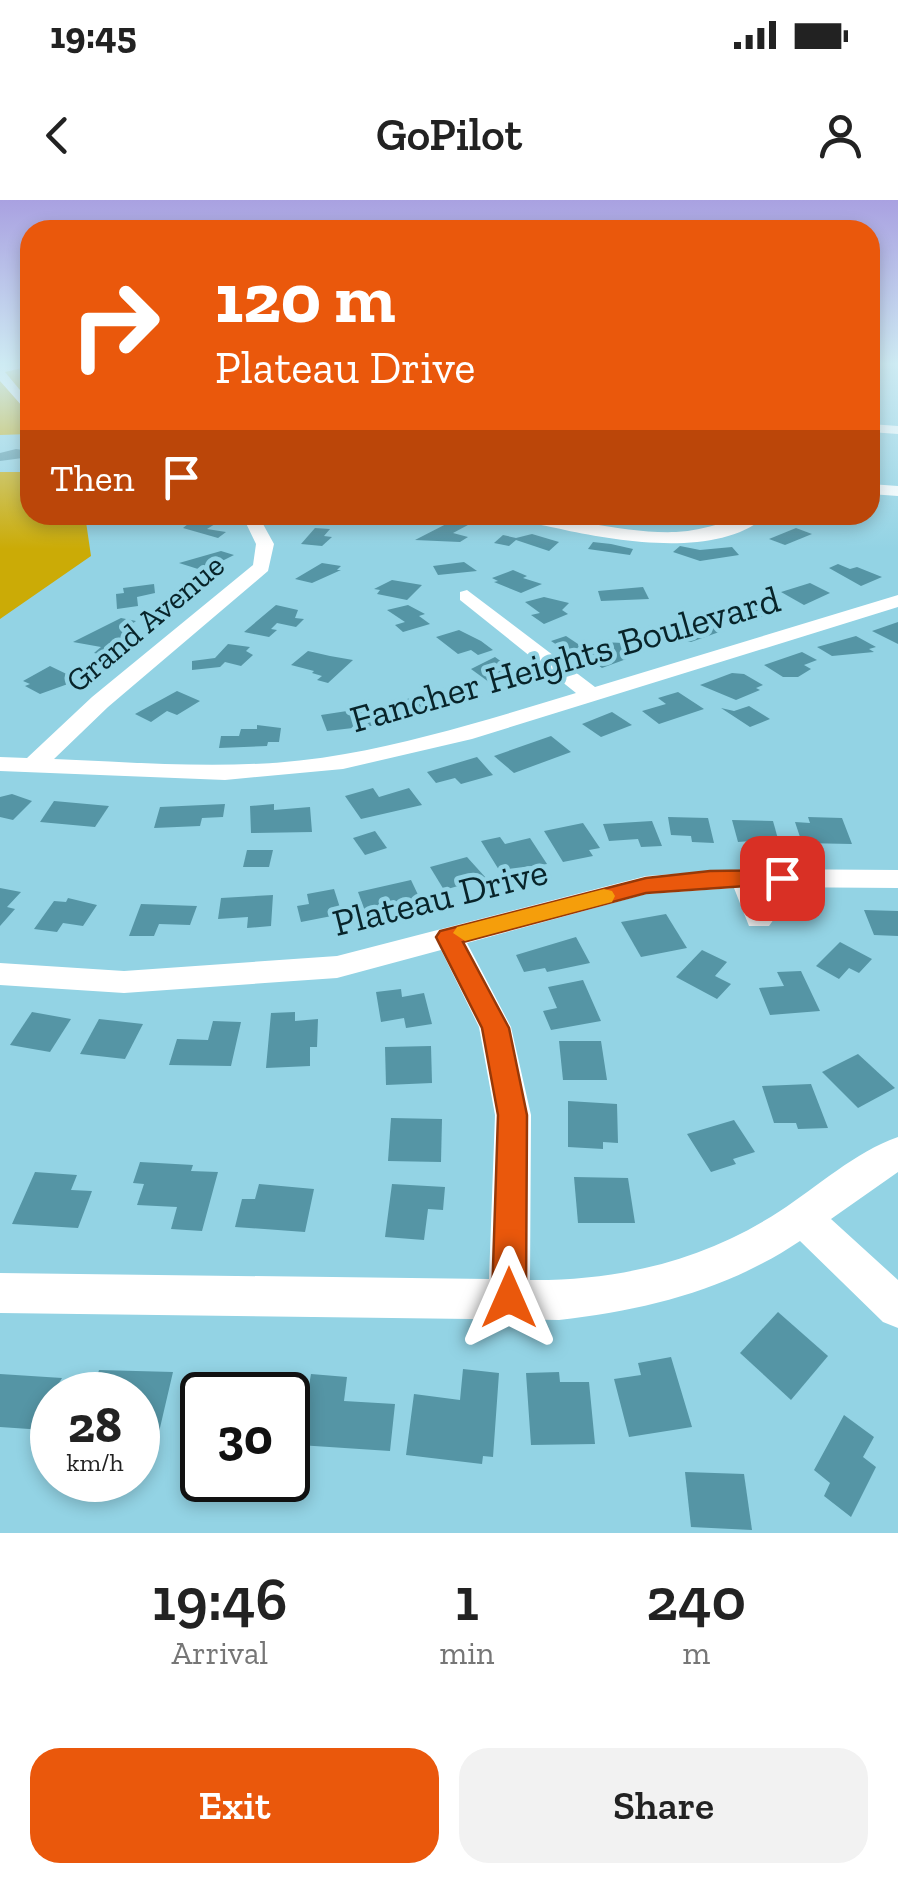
<!DOCTYPE html>
<style>
body{margin:0;font-family:"Zilla Slab",serif;background:#f2f2f2;color:#222;height:100vh;display:flex;flex-direction:column;font-size:38px;white-space:nowrap}
*{box-sizing:border-box;margin:0}
p{font-size:32px;color:#767676}
.icon{flex:none;width:55px;height:55px;fill:none;stroke:currentColor;stroke-width:2;stroke-linecap:round;stroke-linejoin:round}
.map{position:relative;height:1333px;overflow:hidden}
.panel{display:flex;flex-direction:column;background:#fff;flex:1}
.panel>*{flex:none}
.guide{position:absolute;left:20px;top:20px;width:860px;height:305px;border-radius:30px;box-shadow:0 5px 15px #0003;background:#ea580c;color:#fff;overflow:hidden}
.speed{position:absolute;left:30px;top:1172px;display:flex;gap:20px;font-size:50px;font-weight:700;text-align:center}
.speed>*{display:grid;place-content:center;width:130px;height:130px;border-radius:50%;background:#fff;box-shadow:0 5px 15px #0003;line-height:1}
.speed small{font-size:25px;font-weight:400}
.speed .limit{border:5px solid #111;border-radius:15px;background:#fff;color:#111}
.pin{position:absolute;display:grid;place-items:center;width:85px;height:85px;color:#fff;margin:-42px;border-radius:20px;box-shadow:0 5px 15px #0006}
.me{position:absolute;width:110px;margin:-55px;rotate:0deg;stroke-linejoin:round;filter:drop-shadow(0 0 8px #0008)}
.turn{display:flex;align-items:center;gap:35px;height:210px;padding:0 30px;font-size:45px}
.turn .icon{width:130px;height:130px;stroke-width:2.5}
.turn b{display:block;font-size:70px;line-height:85px}
.then{display:flex;align-items:center;height:95px;padding:0 30px;background:#0003;gap:20px;font-size:38px}
.eta{display:flex;justify-content:space-evenly;align-items:center;height:170px;text-align:center}
.eta b{font-size:60px;font-weight:600;line-height:70px}
.cta{display:flex;gap:20px;margin-top:auto;padding:20px 30px}
.cta a{flex:1;height:115px;border-radius:30px;background:#ea580c;color:#fff;font-size:40px;font-weight:600;line-height:115px;text-align:center}
.cta a+a{background:#f2f2f2;color:#222}
.status{display:flex;justify-content:space-between;align-items:center;height:70px;padding:0 50px;background:#fff;direction:ltr}
.status svg{height:28px;fill:currentColor}
header{display:flex;justify-content:space-between;align-items:center;height:130px;padding:0 30px;background:#fff;font-size:45px;font-weight:600}
.map>svg:first-child{display:block}
.green{fill:#cbab06}
.building{fill:#5595a5}
.lines{fill:none;stroke-linecap:round;stroke-linejoin:round}
.minor{fill:#fff;fill-rule:evenodd}
.route{fill:#ea580c;stroke:#983908;stroke-width:2.5}
.slow{fill:#f59e0b}
.labels{text-anchor:middle;stroke-width:9;stroke-linejoin:round;paint-order:stroke}
.far-street-label{font-size:32px;fill:#08242a;stroke:#93d3e4}
.street-label{font-size:38px;fill:#08242a;stroke:#93d3e4}
</style>
<div class="status"><b>19:45</b><svg viewBox="0 0 49 12"><path d="M0 12V9h3v3zM5 12V6h3v6zM10 12V3h3v9zM15 12V0h3v12zM26 1h20v11H26zM47 4h2v5h-2z"/></svg></div>
<header><svg class="icon" aria-label="back" viewBox="0 0 24 24"><path d="M15 5l-7 7 7 7"/></svg>GoPilot<svg class="icon" aria-label="person" viewBox="0 0 24 24"><circle cx="12" cy="8" r="4"/><path d="M4 21q1-7 8-7t8 7"/></svg></header>
<div class="map">
<svg width="898" height="1333" viewBox="0 0 898 1333">
<rect width="100%" height="100%" fill="#93d3e4"/>
<g class="green">
<path d="M0,163H30V234L0,235Z"/>
<path d="M0,272H30V315H85L91,356L0,419Z"/>
</g>
<g class="building">
<path d="M16,249L30,251V257L0,261V253Z"/>
<path d="M199,315L223,319L207,329L226,332L218,338L183,328Z"/>
<path d="M445,315L481,318L453,333L468,337L460,342L415,340L452,321H463Z"/>
<path d="M315,328L330,329L324,336L332,337L322,346L301,344Z"/>
<path d="M796,328L812,334L785,345L769,339Z"/>
<path d="M532,334L559,342L549,351L516,340L509,346L494,343L503,335L516,338Z"/>
<path d="M593,342L611,344L633,349L630,355L588,349Z"/>
<path d="M680,346L700,350L732,347L739,355L700,361L673,352Z"/>
<path d="M221,351L234,355L208,368L198,369L179,363Z"/>
<path d="M464,362L477,371L438,375L433,366Z"/>
<path d="M322,363L341,366L337,370H341L312,383L295,379Z"/>
<path d="M838,364L850,369L857,367L882,377L861,386L829,368Z"/>
<path d="M513,370L527,376L523,378L542,384L521,393L494,382L498,381L492,378Z"/>
<path d="M392,380L422,385L407,400L377,394L380,390L374,389Z"/>
<path d="M810,383L830,393L804,405L781,392Z"/>
<path d="M154,384L155,393L137,397L138,406L117,409L116,394L124,393L123,388Z"/>
<path d="M643,387L649,399L601,401L598,391Z"/>
<path d="M544,397L569,403L562,410L568,414L544,424L531,415L540,413L525,402Z"/>
<path d="M748,399L772,413L741,425L722,414L743,408L735,404Z"/>
<path d="M276,405L298,410L295,418L304,419L296,427L277,423L271,429L277,430L269,437L244,432Z"/>
<path d="M408,405L425,414L419,416L430,424L403,432L395,425L405,422L387,410Z"/>
<path d="M121,418L136,421L128,427L135,428L120,440L129,442L111,456L94,453L101,447L73,442Z"/>
<path d="M705,422L722,431L691,442L679,441L662,431L674,424L679,427Z"/>
<path d="M898,422V444L872,431Z"/>
<path d="M459,430L481,441L493,450L478,455L471,450L458,454L436,437Z"/>
<path d="M566,436L590,452L575,457L551,441Z"/>
<path d="M856,436L876,447L869,449L874,452L832,456L817,447Z"/>
<path d="M602,442L623,443L640,454L602,468L585,456L596,453L587,447Z"/>
<path d="M228,444L250,447L246,451L253,455L241,466L225,462L220,467L192,470V461L215,458Z"/>
<path d="M308,451L330,456L353,460L328,483L317,480L322,476L312,473L314,471L291,465Z"/>
<path d="M802,452L817,460L804,465L811,469L798,477H783L764,465Z"/>
<path d="M495,457L510,468L505,469L512,474L493,485L471,469Z"/>
<path d="M50,466L79,480L40,494L25,486L30,484L23,481Z"/>
<path d="M732,473L744,474L763,485L756,488L760,490L736,500L700,485Z"/>
<path d="M440,490L457,506L408,514L396,502Z"/>
<path d="M177,491L200,501L177,515L167,511L151,522L135,514Z"/>
<path d="M678,492L704,509L659,524L642,511L666,504L658,498Z"/>
<path d="M749,506L770,519L750,527L721,508L734,511Z"/>
<path d="M360,509L364,517L373,515L379,525L327,531L321,515Z"/>
<path d="M612,512L632,525L601,537L582,524Z"/>
<path d="M257,525L281,528L279,542H268L267,546L219,548L221,536H239L241,529H257Z"/>
<path d="M551,536L571,552L514,573L494,556Z"/>
<path d="M477,557L493,575L461,584L455,578L436,583L427,572Z"/>
<path d="M373,588L379,597L409,588L422,605L361,619L345,596Z"/>
<path d="M12,594L32,601L13,620L0,617V597Z"/>
<path d="M54,601L109,606L95,627L40,622Z"/>
<path d="M225,604L223,617L202,618L200,626L154,628L160,607Z"/>
<path d="M274,604V610L310,607L312,632L251,633L250,606Z"/>
<path d="M668,617L708,618L714,643L692,642L691,636L671,635Z"/>
<path d="M808,617L842,618L852,644L802,643L795,622L810,623Z"/>
<path d="M732,620L773,621L778,639L738,642Z"/>
<path d="M652,621L662,646L641,647L638,639L609,641L603,624Z"/>
<path d="M583,623L600,648L589,650L593,656L563,662L544,631Z"/>
<path d="M375,631L387,648L365,655L353,638Z"/>
<path d="M500,637L505,644L530,638L547,664L499,670L481,641Z"/>
<path d="M247,650H273L269,667H243Z"/>
<path d="M467,657L486,678L444,690L430,667Z"/>
<path d="M411,680L420,699L365,711L358,692Z"/>
<path d="M0,688L21,692L7,707L15,709L0,726Z"/>
<path d="M334,689L342,714L301,722L297,706L309,704L307,694Z"/>
<path d="M273,695L271,726L247,728L248,717L218,719L221,698Z"/>
<path d="M68,698L97,705L83,726L63,723L57,732L34,729L54,701L66,702Z"/>
<path d="M141,704L197,706L190,725L159,724L154,736H129Z"/>
<path d="M864,710L898,711V736L874,735Z"/>
<path d="M666,714L687,748L641,757L621,722Z"/>
<path d="M576,737L590,763L547,772L545,768L524,772L516,755Z"/>
<path d="M840,742L872,759L859,773L849,768L839,779L816,766Z"/>
<path d="M702,750L727,762L715,776L731,784L717,799L676,777Z"/>
<path d="M801,771L820,811L770,815L759,788L784,786L777,772Z"/>
<path d="M583,780L601,821L551,830L543,811L557,808L548,787Z"/>
<path d="M401,789L402,797L424,793L432,824L406,828L404,818L381,822L376,792Z"/>
<path d="M32,812L71,819L50,852L10,845Z"/>
<path d="M295,812V821L318,819L317,847H310V866L266,868L271,813Z"/>
<path d="M99,819L143,824L125,859L80,854Z"/>
<path d="M213,821L241,822L231,866L169,865L177,839L208,840Z"/>
<path d="M559,841H601L607,880H563Z"/>
<path d="M431,846L432,883L386,885L385,847Z"/>
<path d="M858,854L895,888L858,908L822,872Z"/>
<path d="M811,884L828,928L798,929L796,923H774L762,886Z"/>
<path d="M568,901L617,904L618,943L603,942V949L568,947Z"/>
<path d="M391,918L442,919L441,962L388,961Z"/>
<path d="M734,920L755,952L733,959L736,964L711,972L687,934Z"/>
<path d="M140,962L193,965L191,971L218,972L202,1031L171,1029L177,1007L137,1005L144,984L133,983Z"/>
<path d="M35,972L77,975L71,990L92,991L78,1028L12,1024Z"/>
<path d="M574,977L628,978L635,1023H578Z"/>
<path d="M259,984L314,989L305,1032L235,1027L242,999H255Z"/>
<path d="M392,984L445,987L443,1010L428,1009L424,1040L385,1037Z"/>
<path d="M778,1112L828,1156L791,1200L740,1153Z"/>
<path d="M671,1157L692,1227L629,1237L614,1179L641,1175L638,1163Z"/>
<path d="M463,1169L499,1173L493,1257L483,1256L482,1264L406,1255L414,1194L460,1200Z"/>
<path d="M99,1170L173,1172L159,1232L138,1231V1195H92Z"/>
<path d="M559,1172L560,1182H589L595,1244L531,1245L526,1173Z"/>
<path d="M0,1174L62,1178L52,1195L44,1230L0,1227Z"/>
<path d="M210,1174L257,1177L253,1195H206Z"/>
<path d="M311,1174L347,1177L344,1201L395,1204L390,1251L299,1245Z"/>
<path d="M844,1215L874,1237L863,1257L876,1267L851,1317L824,1296L830,1283L814,1270Z"/>
<path d="M685,1272L744,1274L752,1330L691,1327Z"/>
</g>
<g class="lines">
<g class="minor">
<path d="M30,163V166L5,172L30,202V215L0,181V165Z"/>
<path d="M30,218V242H20L23,222Z"/>
<path d="M870,224L898,226V234L870,232Z"/>
<path d="M870,284L898,286V296L870,294Z"/>
<path d="M242,315H258L274,344L268,371L108,507L54,559C150,563 249,572 345,554C423,540 500,516 576,493L460,400V392L467,390L595,487L898,395V407L472,539L343,569L225,580L0,571V557L27,558L92,497L253,365L256,344Z"/>
<path d="M514,315C568,315 621,334 676,332C709,331 736,315 767,315C721,358 621,342 565,330C549,326 527,324 514,315Z"/>
<path d="M745,669L898,670V688L762,687L774,719L769,726H749L734,688L646,694L467,743L511,827L531,915L530,1080C619,1081 705,1060 780,1011C817,987 855,952 898,937V972L831,1019L898,1080V1128L883,1122L800,1041C727,1090 646,1110 559,1120L0,1113V1073L489,1079L495,915L479,827L441,750L337,778L124,793L0,785V763L124,771L337,756L646,676Z"/>
</g>
</g>
<linearGradient id="sky" x2="0" y2="1"><stop stop-color="#a9a1e1"/><stop offset="0.47" stop-color="#ceebf3"/><stop offset="1" stop-color="#ceebf3" stop-opacity="0"/></linearGradient>
<rect width="898" height="349" fill="url(#sky)"/>
<path class="route" d="M782,670L791,672L794,678L791,683L646,693L463,742L509,828L527,915L526,1098L521,1109L509,1114L497,1109L492,1098L498,915L482,828L436,737L440,731L646,678L710,671Z"/>
<path class="slow" d="M604,689L612,691L615,696L612,702L465,741L453,733L457,727Z"/>
<g class="labels">
<g class="far-street-label">
<text transform="translate(145 423) rotate(-40)" y="11">Grand Avenue</text>
</g>
<g class="street-label">
<text transform="translate(565 459) rotate(-16)" y="13">Fancher Heights Boulevard</text>
<text transform="translate(440 697) rotate(-14)" y="13">Plateau Drive</text>
</g>
</g>
</svg>
<div class="speed"><div>28<small>km/h</small></div><div class="limit">30</div></div>
<div class="pin" style="left:782px;top:678px;background:#d93025"><svg class="icon" aria-label="arrive" viewBox="0 0 24 24"><path d="M6 21V4h12l-3 4 3 4H6"/></svg></div>
<svg class="me" style="left:509px;top:1098px" viewBox="-20 -20 40 40"><path d="M0-17L14 15 0 8-14 15z" fill="#ea580c" stroke="#fff" stroke-width="4"/></svg>
<div class="guide">
<div class="turn"><svg class="icon" aria-label="right" viewBox="0 0 24 24"><path d="M7 20v-9h11M14 6l5 5-5 5"/></svg><div><b>120 m</b>Plateau Drive</div></div>
<div class="then">Then<svg class="icon" aria-label="arrive" viewBox="0 0 24 24"><path d="M6 21V4h12l-3 4 3 4H6"/></svg></div>
</div>
</div>
<section class="panel">
<div class="eta">
<div><b>19:46</b><p>Arrival</p></div>
<div><b>1</b><p>min</p></div>
<div><b>240</b><p>m</p></div>
</div>
<div class="cta"><a>Exit</a><a>Share</a></div>
</section>
